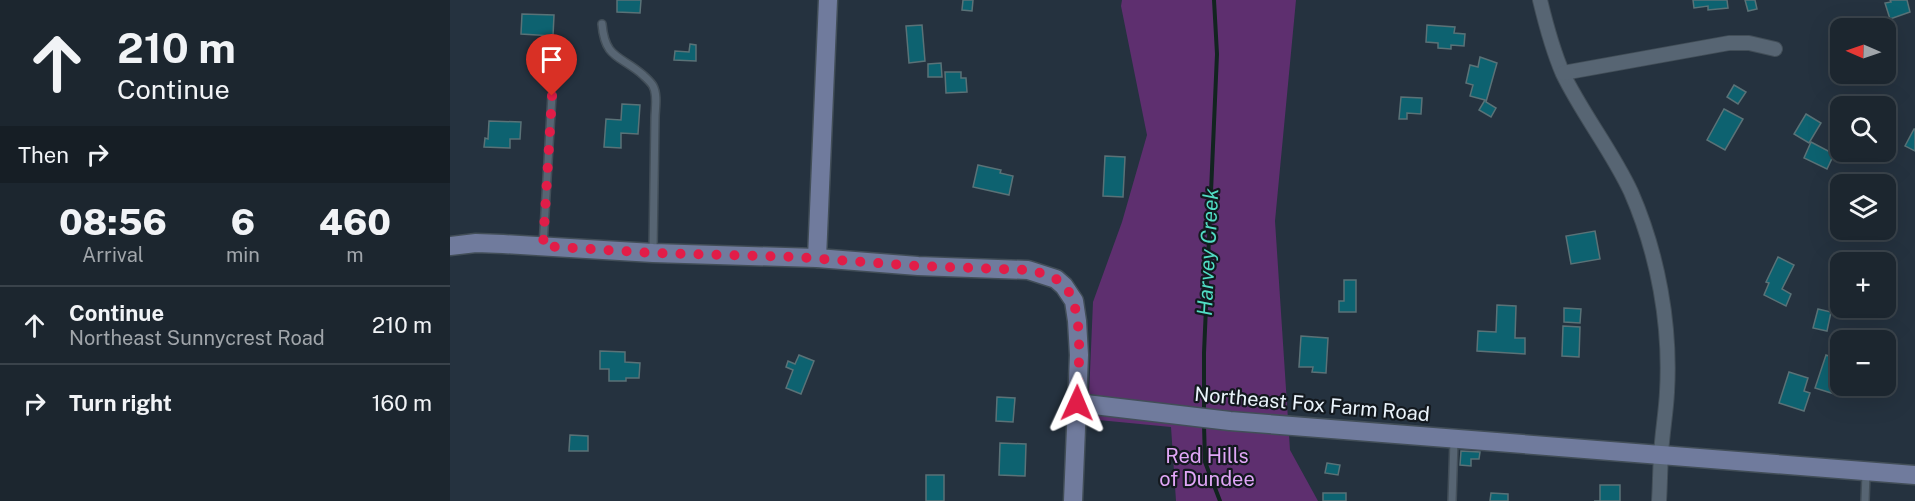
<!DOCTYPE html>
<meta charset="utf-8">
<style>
body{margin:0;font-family:"Public Sans",sans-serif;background:#252e37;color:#f1f3f6;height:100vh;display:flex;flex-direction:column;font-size:22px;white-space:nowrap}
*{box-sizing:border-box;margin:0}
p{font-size:20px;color:#a0a5aa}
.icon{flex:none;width:33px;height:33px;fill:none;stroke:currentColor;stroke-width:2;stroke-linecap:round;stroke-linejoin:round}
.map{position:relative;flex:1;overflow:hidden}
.sheet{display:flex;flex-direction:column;background:#1c262f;width:450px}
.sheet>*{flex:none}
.banner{background:#1c262f;color:#f1f3f6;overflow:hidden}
.needle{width:39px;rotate:272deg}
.buttons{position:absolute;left:1380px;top:18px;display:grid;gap:12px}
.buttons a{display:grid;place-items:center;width:66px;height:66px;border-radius:12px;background:#1c262f;box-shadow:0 6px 24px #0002,0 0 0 2px #3a434b;font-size:30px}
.pin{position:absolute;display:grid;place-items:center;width:51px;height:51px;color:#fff;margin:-62px -26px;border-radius:50% 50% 50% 0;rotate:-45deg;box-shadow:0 0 6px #0007}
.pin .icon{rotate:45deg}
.me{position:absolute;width:66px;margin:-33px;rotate:1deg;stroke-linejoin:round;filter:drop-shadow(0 0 4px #0008)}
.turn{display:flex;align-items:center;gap:21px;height:126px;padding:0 18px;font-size:27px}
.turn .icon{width:78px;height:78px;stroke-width:2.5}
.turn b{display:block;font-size:42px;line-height:51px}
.then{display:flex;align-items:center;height:57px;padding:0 18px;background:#0003;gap:12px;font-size:22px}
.eta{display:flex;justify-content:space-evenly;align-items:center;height:102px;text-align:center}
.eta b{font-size:36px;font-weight:800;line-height:42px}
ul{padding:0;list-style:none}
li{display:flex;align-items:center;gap:18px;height:78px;padding:0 18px;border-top:2px solid #3a434b}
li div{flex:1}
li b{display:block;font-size:22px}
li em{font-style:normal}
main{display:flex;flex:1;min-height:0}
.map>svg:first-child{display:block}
.green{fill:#5e2f6f}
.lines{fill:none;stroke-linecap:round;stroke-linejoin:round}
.stream{stroke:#122420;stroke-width:4}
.building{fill:#0d6270;stroke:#5a7277;stroke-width:1.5}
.lane-casing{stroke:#424e58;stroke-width:10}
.street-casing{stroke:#424e58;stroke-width:16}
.secondary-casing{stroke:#424e58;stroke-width:21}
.lane{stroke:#576573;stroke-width:7}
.street{stroke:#576573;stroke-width:14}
.secondary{stroke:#707b9d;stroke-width:18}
.route{stroke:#e11d48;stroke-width:10;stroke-dasharray:0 18}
.labels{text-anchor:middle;stroke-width:4.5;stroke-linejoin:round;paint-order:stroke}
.street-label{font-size:20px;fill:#eaf3fb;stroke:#13191f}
.park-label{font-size:20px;fill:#e0a6f6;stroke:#13191f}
.water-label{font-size:21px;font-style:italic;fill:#51ddc4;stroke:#13191f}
</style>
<main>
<section class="sheet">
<div class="banner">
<div class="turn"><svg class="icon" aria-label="ahead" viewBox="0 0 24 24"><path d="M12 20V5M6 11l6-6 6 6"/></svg><div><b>210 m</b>Continue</div></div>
<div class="then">Then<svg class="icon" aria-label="right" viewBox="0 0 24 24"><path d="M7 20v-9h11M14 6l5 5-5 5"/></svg></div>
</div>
<div class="eta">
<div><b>08:56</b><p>Arrival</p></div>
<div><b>6</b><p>min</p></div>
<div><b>460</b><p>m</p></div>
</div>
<ul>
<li><svg class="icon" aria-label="ahead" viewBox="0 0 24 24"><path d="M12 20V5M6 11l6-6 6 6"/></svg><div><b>Continue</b><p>Northeast Sunnycrest Road</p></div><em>210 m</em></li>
<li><svg class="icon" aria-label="right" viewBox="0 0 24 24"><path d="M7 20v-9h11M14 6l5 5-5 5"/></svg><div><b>Turn right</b></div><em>160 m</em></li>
</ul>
</section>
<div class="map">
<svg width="1465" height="501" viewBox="0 0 1465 501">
<rect width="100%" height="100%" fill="#25323f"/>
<path class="green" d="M672,0H846L825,221L840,450L868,501H726L721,427L638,419L643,302L672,222L697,135L671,6Z"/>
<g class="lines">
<g class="stream">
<path d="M754,413V353L767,54L764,0"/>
<path d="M754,424L755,462L770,501"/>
</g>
</g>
<g class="building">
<path d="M167,0H191L190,13L167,12Z"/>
<path d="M513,0H523L522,11L512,10Z"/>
<path d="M1243,0H1277L1278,8L1258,10V6L1244,8Z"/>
<path d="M1295,0H1305L1307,9L1298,11Z"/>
<path d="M1440,0H1457L1460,12L1440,19L1435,3L1441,2Z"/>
<path d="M72,14L104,15L103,36L71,34Z"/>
<path d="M472,25L475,61L459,63L456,26Z"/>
<path d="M977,25L1005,27L1004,33L1015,34L1014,46L1001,45V49L988,48V43L976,42Z"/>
<path d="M240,44L246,45V61L224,60L225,51L239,52Z"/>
<path d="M1030,57L1047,63L1036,102L1046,108L1041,117L1029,110L1035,100L1020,96L1023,85L1016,83L1020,65L1028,67Z"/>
<path d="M491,63L492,77H478V64Z"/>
<path d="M495,72H511V78H516L517,92L496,93Z"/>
<path d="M1284,85L1296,92L1288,104L1277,97Z"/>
<path d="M951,97L972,98L971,114L957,113V119H949Z"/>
<path d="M172,104L190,105L188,134L171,133V148L154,147L156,119L171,120Z"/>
<path d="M1274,109L1293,119L1275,150L1257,140Z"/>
<path d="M1356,114L1371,123L1359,143L1344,134Z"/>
<path d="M39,121L71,122L70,139H60V148L34,147L35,138L38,139Z"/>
<path d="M1464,129H1465V151L1455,146Z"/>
<path d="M1361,142L1384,154L1377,169L1354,158Z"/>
<path d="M655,156L675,157L673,197L653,196Z"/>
<path d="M528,165L551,170L550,173L563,176L559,195L523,187Z"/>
<path d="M1145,231L1150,259L1121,264L1116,236Z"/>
<path d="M1328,257L1344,265L1332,289L1341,294L1336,306L1314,295L1319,283L1316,282Z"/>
<path d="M894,280H906V312H889V301H894Z"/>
<path d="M1047,305L1066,306L1065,338H1075V354L1027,351L1028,331L1046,332Z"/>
<path d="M1114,308L1131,309L1130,323L1114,322Z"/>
<path d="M1368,309L1381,312L1377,331L1363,328Z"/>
<path d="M1113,326L1130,327L1129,357L1112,356Z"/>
<path d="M851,336L878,338L876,373L862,372L863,367H849Z"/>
<path d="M150,351L175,352V362L190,363L189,378H176V381H159V369H150Z"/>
<path d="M349,355L364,361L351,394L336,388L343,370L336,367L338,361L345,364Z"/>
<path d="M1376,355L1390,360V386H1394L1391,396L1365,388Z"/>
<path d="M1339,372L1358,378L1354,391L1360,393L1354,411L1329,403Z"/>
<path d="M547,397L565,398L563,422L546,421Z"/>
<path d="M120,435L138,436V451H119Z"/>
<path d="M550,443L576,444L575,476L549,475Z"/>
<path d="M1011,451L1030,452L1029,459H1021V466L1010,465Z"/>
<path d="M877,463L890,465L888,475L875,473Z"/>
<rect x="476" y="475" width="18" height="26"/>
<path d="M1150,485H1170V501H1144H1150Z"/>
<rect x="873" y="493" width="23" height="8"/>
<path d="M1041,493L1058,494V501H1040Z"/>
</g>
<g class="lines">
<g class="lane-casing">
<g id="lane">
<path d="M152,24C155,59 170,55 193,75C196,78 201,82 203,86C208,95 205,109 205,118L203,251"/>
<path d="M93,246L102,95"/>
<path d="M1002,501L1004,441"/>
<path d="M1415,501L1416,474"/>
</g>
</g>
<g class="street-casing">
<g id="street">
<path d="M1090,0C1096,25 1103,51 1113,74C1133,115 1162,151 1181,192C1208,254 1221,325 1217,392C1216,413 1212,434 1211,455C1210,471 1210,486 1209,501"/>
<path d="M1113,73L1279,43H1299L1325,49"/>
</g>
</g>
<g class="secondary-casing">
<g id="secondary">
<path d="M0,246L26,243L53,244L203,253L367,258L468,266L578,270L606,279L614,286L624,301L627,321L629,355L623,501"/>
<path d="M367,258L378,0"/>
<path d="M627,403L780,421L1465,475"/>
</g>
</g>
<use href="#lane" class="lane"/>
<use href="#street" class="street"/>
<use href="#secondary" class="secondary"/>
</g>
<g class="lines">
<path class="route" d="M102,96L93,246L203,253L345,257L468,266L578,270C590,273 603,275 613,284C636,307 628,372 627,403"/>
</g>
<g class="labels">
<g class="street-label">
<text transform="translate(862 404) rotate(5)" y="7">Northeast Fox Farm Road</text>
</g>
<g class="park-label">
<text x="757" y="463">Red Hills<tspan x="757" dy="23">of Dundee</tspan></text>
</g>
<g class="water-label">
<text transform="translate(758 252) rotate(-87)" y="7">Harvey Creek</text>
</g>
</g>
</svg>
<div class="buttons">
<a><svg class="needle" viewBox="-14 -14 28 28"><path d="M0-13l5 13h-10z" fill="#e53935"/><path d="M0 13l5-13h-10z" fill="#a0a5aa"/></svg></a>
<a><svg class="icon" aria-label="search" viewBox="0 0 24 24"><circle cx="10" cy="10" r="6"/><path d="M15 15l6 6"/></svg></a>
<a><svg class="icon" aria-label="layers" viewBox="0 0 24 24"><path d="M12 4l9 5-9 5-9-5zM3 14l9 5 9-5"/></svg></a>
<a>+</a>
<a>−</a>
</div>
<div class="pin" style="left:102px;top:96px;background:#d93025"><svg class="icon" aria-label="arrive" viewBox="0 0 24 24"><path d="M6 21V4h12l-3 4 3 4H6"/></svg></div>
<svg class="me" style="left:627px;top:403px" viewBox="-20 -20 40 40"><path d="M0-17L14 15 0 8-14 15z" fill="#e11d48" stroke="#fff" stroke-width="4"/></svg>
</div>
</main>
